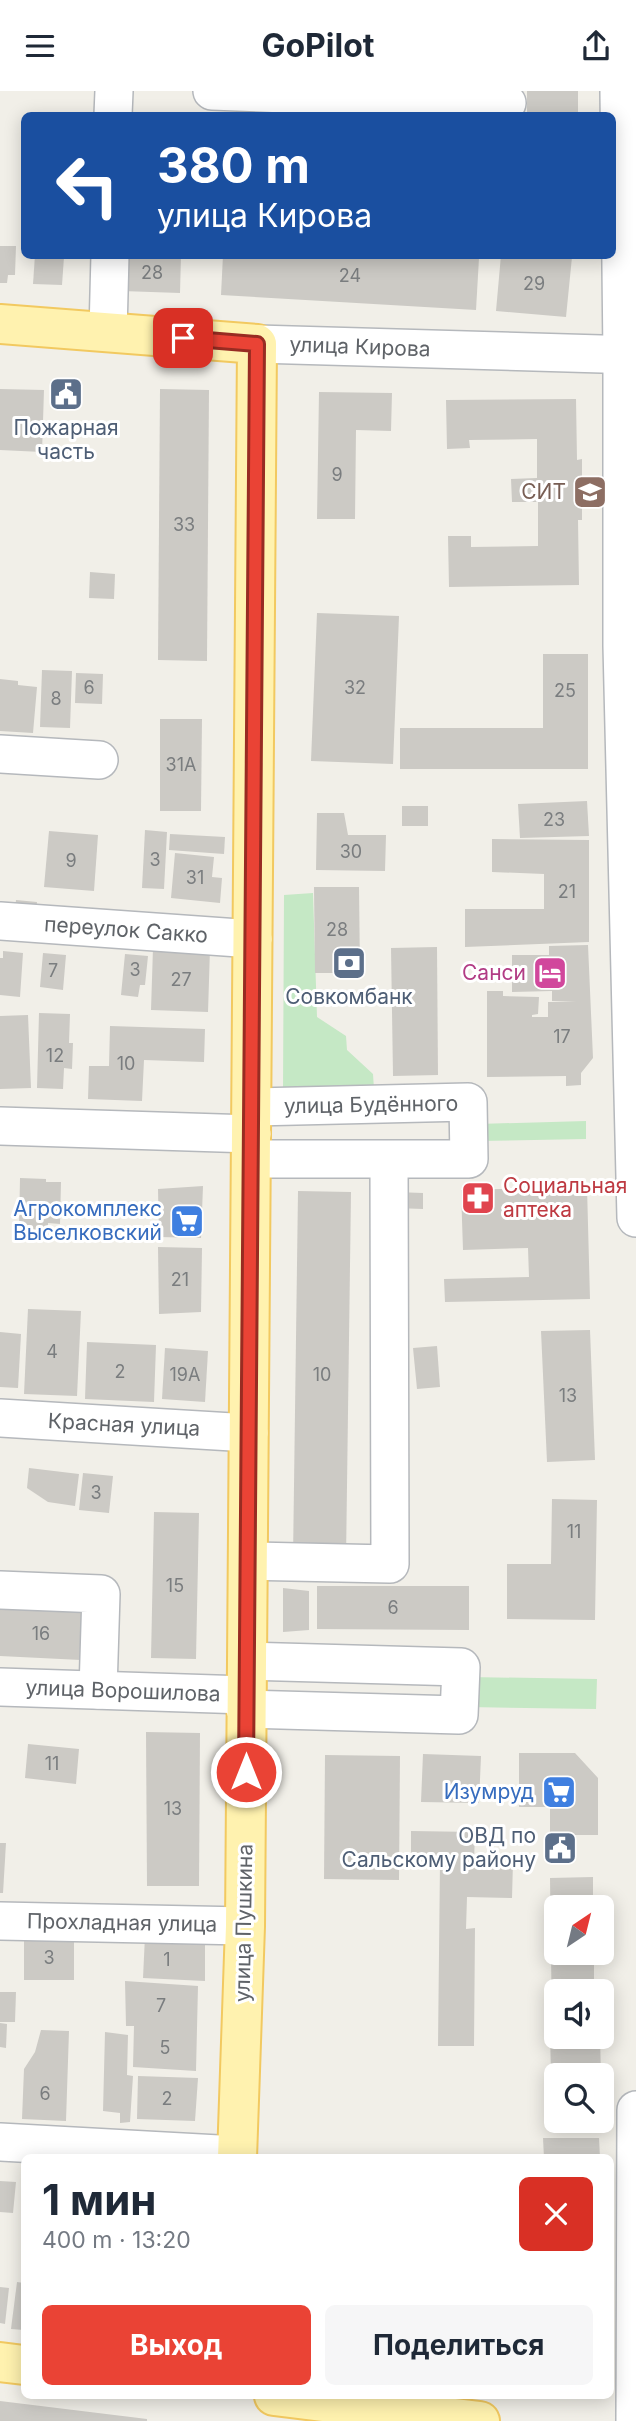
<!DOCTYPE html>
<html lang="ru">
<meta charset="utf-8">
<style>
body{margin:0;font-family:Inter,sans-serif;background:#f6f6f7;color:#1f2937;height:100vh;display:flex;flex-direction:column;font-size:26px;white-space:nowrap}
*{box-sizing:border-box;margin:0}
p{font-size:23px;color:#747a83}
.icon{flex:none;width:38px;height:38px;fill:none;stroke:currentColor;stroke-width:2;stroke-linecap:round;stroke-linejoin:round}
.map{position:relative;flex:1;overflow:hidden}
.panel{position:absolute;left:21px;top:2063px;width:593px;height:245px;display:flex;flex-direction:column;background:#fff;border-radius:10px;box-shadow:0 4px 18px #0003}
.panel>*{flex:none}
.guide{position:absolute;left:21px;top:21px;width:595px;height:147px;border-radius:10px;box-shadow:0 4px 18px #0003;background:#1a4fa0;color:#fff;overflow:hidden}
.needle{width:46px;rotate:35deg}
.fabs{position:absolute;left:544px;top:1804px;display:grid;gap:14px}
.fabs a{display:grid;place-items:center;width:70px;height:70px;border-radius:10px;background:#fff;box-shadow:0 4px 18px #0003;font-size:35px}
.pin{position:absolute;display:grid;place-items:center;width:60px;height:60px;color:#fff;margin:-30px;border-radius:14px;box-shadow:0 4px 10px #0006}
.me{position:absolute;width:77px;margin:-38px;rotate:0deg;stroke-linejoin:round;filter:drop-shadow(0 0 5px #0008)}
.turn{display:flex;align-items:center;gap:24px;height:147px;padding:0 21px;font-size:32px}
.turn .icon{width:91px;height:91px;stroke-width:2.5}
.turn b{display:block;font-size:49px;line-height:60px}
.round{display:grid;place-items:center;flex:none;width:74px;height:74px;border-radius:10px;background:#f6f6f7}
.headline{display:flex;align-items:center;justify-content:space-between;height:119px;padding:0 21px}
h1{font-size:42px;font-weight:700;line-height:52px}
.primary-button{display:flex;gap:14px;margin-top:auto;padding:14px 21px}
.primary-button a{flex:1;height:80px;border-radius:10px;background:#ea4335;color:#fff;font-size:28px;font-weight:700;line-height:80px;text-align:center}
.primary-button a+a{background:#f6f6f7;color:#1f2937}
header{display:flex;justify-content:space-between;align-items:center;height:91px;padding:0 21px;background:#fff;font-size:32px;font-weight:700}
.map>svg:first-child{display:block}
.green{fill:#c5e8c5}
.building{fill:#cccac5}
.lines{fill:none;stroke-linecap:round;stroke-linejoin:round}
.minor-casing{stroke:#b5b8bc;stroke-width:40}
.major-casing{stroke:#f2c960;stroke-width:42}
.minor{stroke:#fff;stroke-width:37}
.major{stroke:#fff2af;stroke-width:38}
.route-casing{stroke:#982c22;stroke-width:18}
.route{stroke:#ea4335;stroke-width:12}
.labels{text-anchor:middle;stroke-width:6;stroke-linejoin:round;paint-order:stroke}
.number-label{font-size:18px;fill:#7a7d7f}
.street-label{font-size:21px;fill:#5f6368;stroke:#fff}
.service-label{font-size:21px;fill:#4e5e75;stroke:#fff}
.education-label{font-size:21px;fill:#785e54;stroke:#fff;text-anchor:end}
.hotel-label{font-size:21px;fill:#b23c85;stroke:#fff;text-anchor:end}
.health-label{font-size:21px;fill:#be3a42;stroke:#fff;text-anchor:start}
.shop-label{font-size:21px;fill:#366cbe;stroke:#fff;text-anchor:end}
</style>
<header><svg class="icon" aria-label="menu" viewBox="0 0 24 24"><path d="M4 6h16M4 12h16M4 18h16"/></svg>GoPilot<svg class="icon" aria-label="share" viewBox="0 0 24 24"><path d="M12 15V3M7 8l5-5 5 5M5 13v7h14v-7"/></svg></header>
<div class="map">
<svg width="636" height="2330" viewBox="0 0 636 2330">
<rect width="100%" height="100%" fill="#f1efe8"/>
<g class="green">
<path d="M313,802L317,926L346,945L347,959L373,983L374,998L283,1001L284,804Z"/>
<path d="M586,1030V1048L479,1050L478,1033Z"/>
<path d="M469,1586L597,1588L596,1618L468,1616Z"/>
</g>
<g class="building">
<rect x="527" y="0" width="51" height="24"/>
<path d="M0,155H16L15,184H8L7,192H0Z"/>
<path d="M35,164L64,166L62,194L33,193Z"/>
<path d="M123,164H181L180,202L122,200Z"/>
<path d="M223,164H443L479,167L476,219L221,204Z"/>
<path d="M501,164L572,166L566,226L496,220Z"/>
<path d="M0,298L44,299L42,361L0,359Z"/>
<path d="M160,298L209,299L207,570L158,569Z"/>
<path d="M319,301L392,302L391,340L356,339L355,428H317Z"/>
<path d="M576,308L577,369L582,368V429H578L579,494L449,496L448,445H471V456L538,455V411H512L511,388L537,387V348L469,349L470,357L447,358L446,309Z"/>
<path d="M90,481L115,483L114,508L89,507Z"/>
<path d="M317,522L399,525L393,673L311,670Z"/>
<path d="M543,563H588V678H400V637H543Z"/>
<path d="M42,579L72,580L70,637L40,636Z"/>
<path d="M76,582L103,583L102,613L75,612Z"/>
<path d="M0,588L18,590V594L37,596L33,642L0,640Z"/>
<path d="M160,628H202L201,720H160Z"/>
<path d="M587,710L589,745L520,747L518,713Z"/>
<rect x="402" y="715" width="26" height="20"/>
<path d="M317,722H344L348,744H386L385,780L316,779Z"/>
<path d="M145,739L167,741L164,798L142,797Z"/>
<path d="M49,740L98,744L94,800L44,796Z"/>
<path d="M170,743L225,746L224,763L169,759Z"/>
<path d="M492,748L589,749V851L465,856V818H544V783L492,781Z"/>
<path d="M175,762L214,766L212,786L222,787L220,812L171,807Z"/>
<path d="M314,796H359L360,882H315Z"/>
<path d="M16,809L37,811L35,828L14,826Z"/>
<path d="M588,854L593,967L581,982V994L566,995V985L487,986V900H503V905L539,906L538,923L532,924V926H548V911H576L552,910V900L512,901V864H549V855Z"/>
<path d="M437,856L438,984L393,985L391,857Z"/>
<path d="M153,857L210,858L208,921L151,919Z"/>
<path d="M3,860L23,862L20,906L0,904V867H3Z"/>
<path d="M43,862L66,864L63,899L40,896Z"/>
<path d="M125,863L148,865L145,894H140L138,906L121,904Z"/>
<path d="M39,922L70,923L69,952H73L72,978L64,977L63,998L37,997Z"/>
<path d="M28,924L31,997L0,998V925Z"/>
<path d="M110,935L205,938L204,971L144,969L142,1010L88,1008L89,975H109Z"/>
<path d="M20,1087L46,1088V1091H61L60,1133L48,1132V1140L19,1139Z"/>
<path d="M203,1095L201,1147L159,1146L158,1098Z"/>
<path d="M587,1096L590,1208L445,1211L444,1188L529,1186L528,1157L463,1159L461,1099Z"/>
<path d="M298,1100L351,1101L346,1469L293,1468Z"/>
<path d="M395,1101L423,1102V1118L395,1117Z"/>
<path d="M158,1156L202,1157L201,1221L159,1223Z"/>
<path d="M28,1218L81,1220L77,1305L24,1303Z"/>
<path d="M590,1239L595,1369L547,1371L541,1240Z"/>
<path d="M0,1241L21,1243L18,1297L0,1296Z"/>
<path d="M87,1251L156,1254L154,1311L85,1308Z"/>
<path d="M437,1255L440,1296L417,1298L413,1257Z"/>
<path d="M165,1257L208,1260L205,1311L162,1308Z"/>
<path d="M29,1377L79,1383L75,1415L48,1411L27,1397Z"/>
<path d="M83,1382L113,1385L109,1422L79,1419Z"/>
<path d="M552,1408L597,1409L595,1529L507,1528V1473H551Z"/>
<path d="M154,1421L199,1422L196,1568L151,1567Z"/>
<path d="M317,1495H469V1539L317,1538Z"/>
<path d="M283,1497L309,1500V1539L283,1541Z"/>
<path d="M0,1517L83,1520L81,1569L0,1565Z"/>
<path d="M146,1641L200,1642L199,1795H147Z"/>
<path d="M28,1653L79,1658L76,1693L25,1687Z"/>
<path d="M519,1662H575L598,1687V1744H550V1716H519Z"/>
<path d="M423,1663L481,1665L479,1712L421,1711Z"/>
<path d="M325,1664L400,1665L399,1789L324,1788Z"/>
<path d="M411,1740L475,1741L474,1771H513L512,1807L467,1806L466,1838L475,1837L474,1955H438L440,1771L411,1770Z"/>
<path d="M0,1752H6L3,1802H0Z"/>
<path d="M593,1786V1816H556V1862H594V1900H556V1939H552L550,1787Z"/>
<path d="M24,1845L74,1846V1889H24Z"/>
<path d="M145,1845L205,1852V1890L143,1887Z"/>
<path d="M125,1890L198,1895L196,1980L133,1976L134,1935H126Z"/>
<path d="M0,1901H16L15,1931H0Z"/>
<path d="M0,1932L7,1933L6,1957L0,1956Z"/>
<path d="M41,1939L69,1940L66,2030L22,2028L24,1978L35,1961Z"/>
<path d="M105,1941L128,1944L127,1984L133,1985L130,2031L120,2032V2022L103,2020Z"/>
<path d="M550,1942H556V1946H600L601,1984H556V2027H552Z"/>
<path d="M138,1985L198,1987L195,2030L137,2028Z"/>
<path d="M543,2047H599L600,2067H544Z"/>
<path d="M0,2090L16,2091L13,2122L0,2121Z"/>
<path d="M17,2191L24,2192V2239L11,2238Z"/>
<path d="M0,2196L9,2197L5,2233L0,2232Z"/>
<path d="M0,2310L147,2328V2330H0Z"/>
</g>
<g class="lines">
<g class="minor-casing">
<g id="minor">
<path d="M212,0L507,12"/>
<path d="M619,0L622,264V555L636,1127"/>
<path d="M113,24L114,0"/>
<path d="M108,241L110,164"/>
<path d="M257,253L636,264"/>
<path d="M0,663L99,669"/>
<path d="M0,830L253,848"/>
<path d="M0,1035L252,1043"/>
<path d="M252,1068H469L468,1011L252,1016"/>
<path d="M0,1327L249,1342"/>
<path d="M248,1470L390,1473L389,1069"/>
<path d="M0,1499L101,1503L98,1599"/>
<path d="M0,1596L246,1604"/>
<path d="M245,1618L459,1624L461,1576L247,1570"/>
<path d="M0,1830L245,1835"/>
<path d="M0,2051L237,2064"/>
<path d="M635,2330L636,2019"/>
</g>
</g>
<g class="major-casing">
<g id="major">
<path d="M0,233L257,253L245,1835L237,2067"/>
<path d="M0,2271L24,2274"/>
<path d="M274,2305L480,2330"/>
</g>
</g>
<use href="#minor" class="minor"/>
<use href="#major" class="major"/>
</g>
<g class="lines">
<g class="route-casing">
<path id="route" d="M183,247L257,253L246,1681"/>
</g>
<use href="#route" class="route"/>
</g>
<defs>
<g id="civic-square" transform="scale(1.75)"><rect x="-9" y="-9" width="18" height="18" rx="4" fill="#5c6f8a" stroke="#fff"/><path d="M-.6-6.5H3V-4.5H.6V-3L4-1V1h2V6H-6V1h2V-1L-.6-3ZM-1.2 2.5V6h2.4V2.5Z" fill="#fff"/></g>
<g id="school-square" transform="scale(1.75)"><rect x="-9" y="-9" width="18" height="18" rx="4" fill="#8d6e63" stroke="#fff"/><path d="M0-5L7-2L0 1L-7-2ZM-4 1L0 2.5L4 1V4Q0 6-4 4Z" fill="#fff"/></g>
<g id="bank-square" transform="scale(1.75)"><rect x="-9" y="-9" width="18" height="18" rx="4" fill="#5c6f8a" stroke="#fff"/><path d="M-6-4H6V4H-6ZM0-2.3a2.3 2.3 0 1 0 0 4.6a2.3 2.3 0 1 0 0-4.6Z" fill="#fff"/></g>
<g id="hotel-square" transform="scale(1.75)"><rect x="-9" y="-9" width="18" height="18" rx="4" fill="#d1479c" stroke="#fff"/><path d="M-6-4.5h1.5V1H6V5H4.5V3h-9V5H-6ZM-4 0a1.8 1.8 0 1 1 3.6 0ZM.5 0V-2.5h3Q6-2.5 6 0Z" fill="#fff"/></g>
<g id="pharmacy-square" transform="scale(1.75)"><rect x="-9" y="-9" width="18" height="18" rx="4" fill="#e0444e" stroke="#fff"/><path d="M-2-6h4v4h4v4h-4v4h-4v-4h-4v-4h4Z" fill="#fff"/></g>
<g id="supermarket-square" transform="scale(1.75)"><rect x="-9" y="-9" width="18" height="18" rx="4" fill="#3f7fe0" stroke="#fff"/><path d="M-6-5.5h2.5l.6 2H6L4.5 2H-2.5L-4.4-4H-6ZM-1.5 3.2a1.3 1.3 0 1 0 .1 0ZM3 3.2a1.3 1.3 0 1 0 .1 0Z" fill="#fff"/></g>
</defs>
<g fill-rule="evenodd">
<use href="#civic-square" x="66" y="303"/>
<use href="#school-square" x="590" y="401"/>
<use href="#bank-square" x="349" y="872"/>
<use href="#hotel-square" x="550" y="882"/>
<use href="#pharmacy-square" x="478" y="1107"/>
<use href="#supermarket-square" x="187" y="1130"/>
<use href="#supermarket-square" x="559" y="1701"/>
<use href="#civic-square" x="560" y="1757"/>
</g>
<g class="labels">
<g class="number-label">
<text x="152" y="188">28</text>
<text x="350" y="191">24</text>
<text x="534" y="199">29</text>
<text x="337" y="390">9</text>
<text x="184" y="440">33</text>
<text x="89" y="603">6</text>
<text x="355" y="603">32</text>
<text x="565" y="606">25</text>
<text x="56" y="614">8</text>
<text x="181" y="680">31А</text>
<text x="554" y="735">23</text>
<text x="351" y="767">30</text>
<text x="155" y="775">3</text>
<text x="71" y="776">9</text>
<text x="195" y="793">31</text>
<text x="567" y="807">21</text>
<text x="337" y="845">28</text>
<text x="135" y="885">3</text>
<text x="53" y="886">7</text>
<text x="181" y="895">27</text>
<text x="562" y="952">17</text>
<text x="55" y="971">12</text>
<text x="126" y="979">10</text>
<text x="180" y="1195">21</text>
<text x="52" y="1267">4</text>
<text x="120" y="1287">2</text>
<text x="185" y="1290">19А</text>
<text x="322" y="1290">10</text>
<text x="568" y="1311">13</text>
<text x="96" y="1408">3</text>
<text x="574" y="1447">11</text>
<text x="175" y="1501">15</text>
<text x="393" y="1523">6</text>
<text x="41" y="1549">16</text>
<text x="52" y="1679">11</text>
<text x="173" y="1724">13</text>
<text x="49" y="1873">3</text>
<text x="167" y="1875">1</text>
<text x="161" y="1921">7</text>
<text x="165" y="1963">5</text>
<text x="45" y="2009">6</text>
<text x="167" y="2014">2</text>
</g>
<g class="street-label">
<text transform="translate(360 256) rotate(2)" y="7">улица Кирова</text>
<text transform="translate(126 839) rotate(4)" y="7">переулок Сакко</text>
<text transform="translate(371 1014) rotate(-1)" y="7">улица Будённого</text>
<text transform="translate(124 1334) rotate(3)" y="7">Красная улица</text>
<text transform="translate(123 1600) rotate(2)" y="7">улица Ворошилова</text>
<text transform="translate(122 1832) rotate(1)" y="7">Прохладная улица</text>
<text transform="translate(244 1832) rotate(-89)" y="7">улица Пушкина</text>
</g>
<g class="service-label">
<text x="66" y="344">Пожарная<tspan x="66" dy="24">часть</tspan></text>
<text x="349" y="913">Совкомбанк</text>
<text x="536" y="1752" text-anchor="end">ОВД по<tspan x="536" dy="24">Сальскому району</tspan></text>
</g>
<g class="education-label">
<text x="566" y="408">СИТ</text>
</g>
<g class="hotel-label">
<text x="526" y="889">Санси</text>
</g>
<g class="health-label">
<text x="503" y="1102">Социальная<tspan x="503" dy="24">аптека</tspan></text>
</g>
<g class="shop-label">
<text x="162" y="1125">Агрокомплекс<tspan x="162" dy="24">Выселковский</tspan></text>
<text x="534" y="1708">Изумруд</text>
</g>
</g>
</svg>
<div class="fabs">
<a><svg class="needle" viewBox="-14 -14 28 28"><path d="M0-13l5 13h-10z" fill="#e53935"/><path d="M0 13l5-13h-10z" fill="#747a83"/></svg></a>
<a><svg class="icon" aria-label="sound" viewBox="0 0 24 24"><path d="M4 9h4l5-4v14l-5-4H4zM17 9q2 3 0 6"/></svg></a>
<a><svg class="icon" aria-label="search" viewBox="0 0 24 24"><circle cx="10" cy="10" r="6"/><path d="M15 15l6 6"/></svg></a>
</div>
<div class="pin" style="left:183px;top:247px;background:#d93025"><svg class="icon" aria-label="arrive" viewBox="0 0 24 24"><path d="M6 21V4h12l-3 4 3 4H6"/></svg></div>
<svg class="me" style="left:246px;top:1681px" viewBox="-20 -20 40 40"><circle r="17" fill="#ea4335" stroke="#fff" stroke-width="3"/><path d="M0-11L8 9 0 5-8 9z" fill="#fff"/></svg>
<div class="guide">
<div class="turn"><svg class="icon" aria-label="left" viewBox="0 0 24 24"><path d="M17 20v-9H6M10 6l-5 5 5 5"/></svg><div><b>380 m</b>улица Кирова</div></div>
</div>
<section class="panel">
<div class="headline"><div><h1>1 мин</h1><p>400 m · 13:20</p></div><a class="round" style="background:#d93025;color:#fff"><svg class="icon" aria-label="close" viewBox="0 0 24 24"><path d="M6 6l12 12M18 6L6 18"/></svg></a></div>
<div class="primary-button"><a>Выход</a><a>Поделиться</a></div>
</section>
</div>
